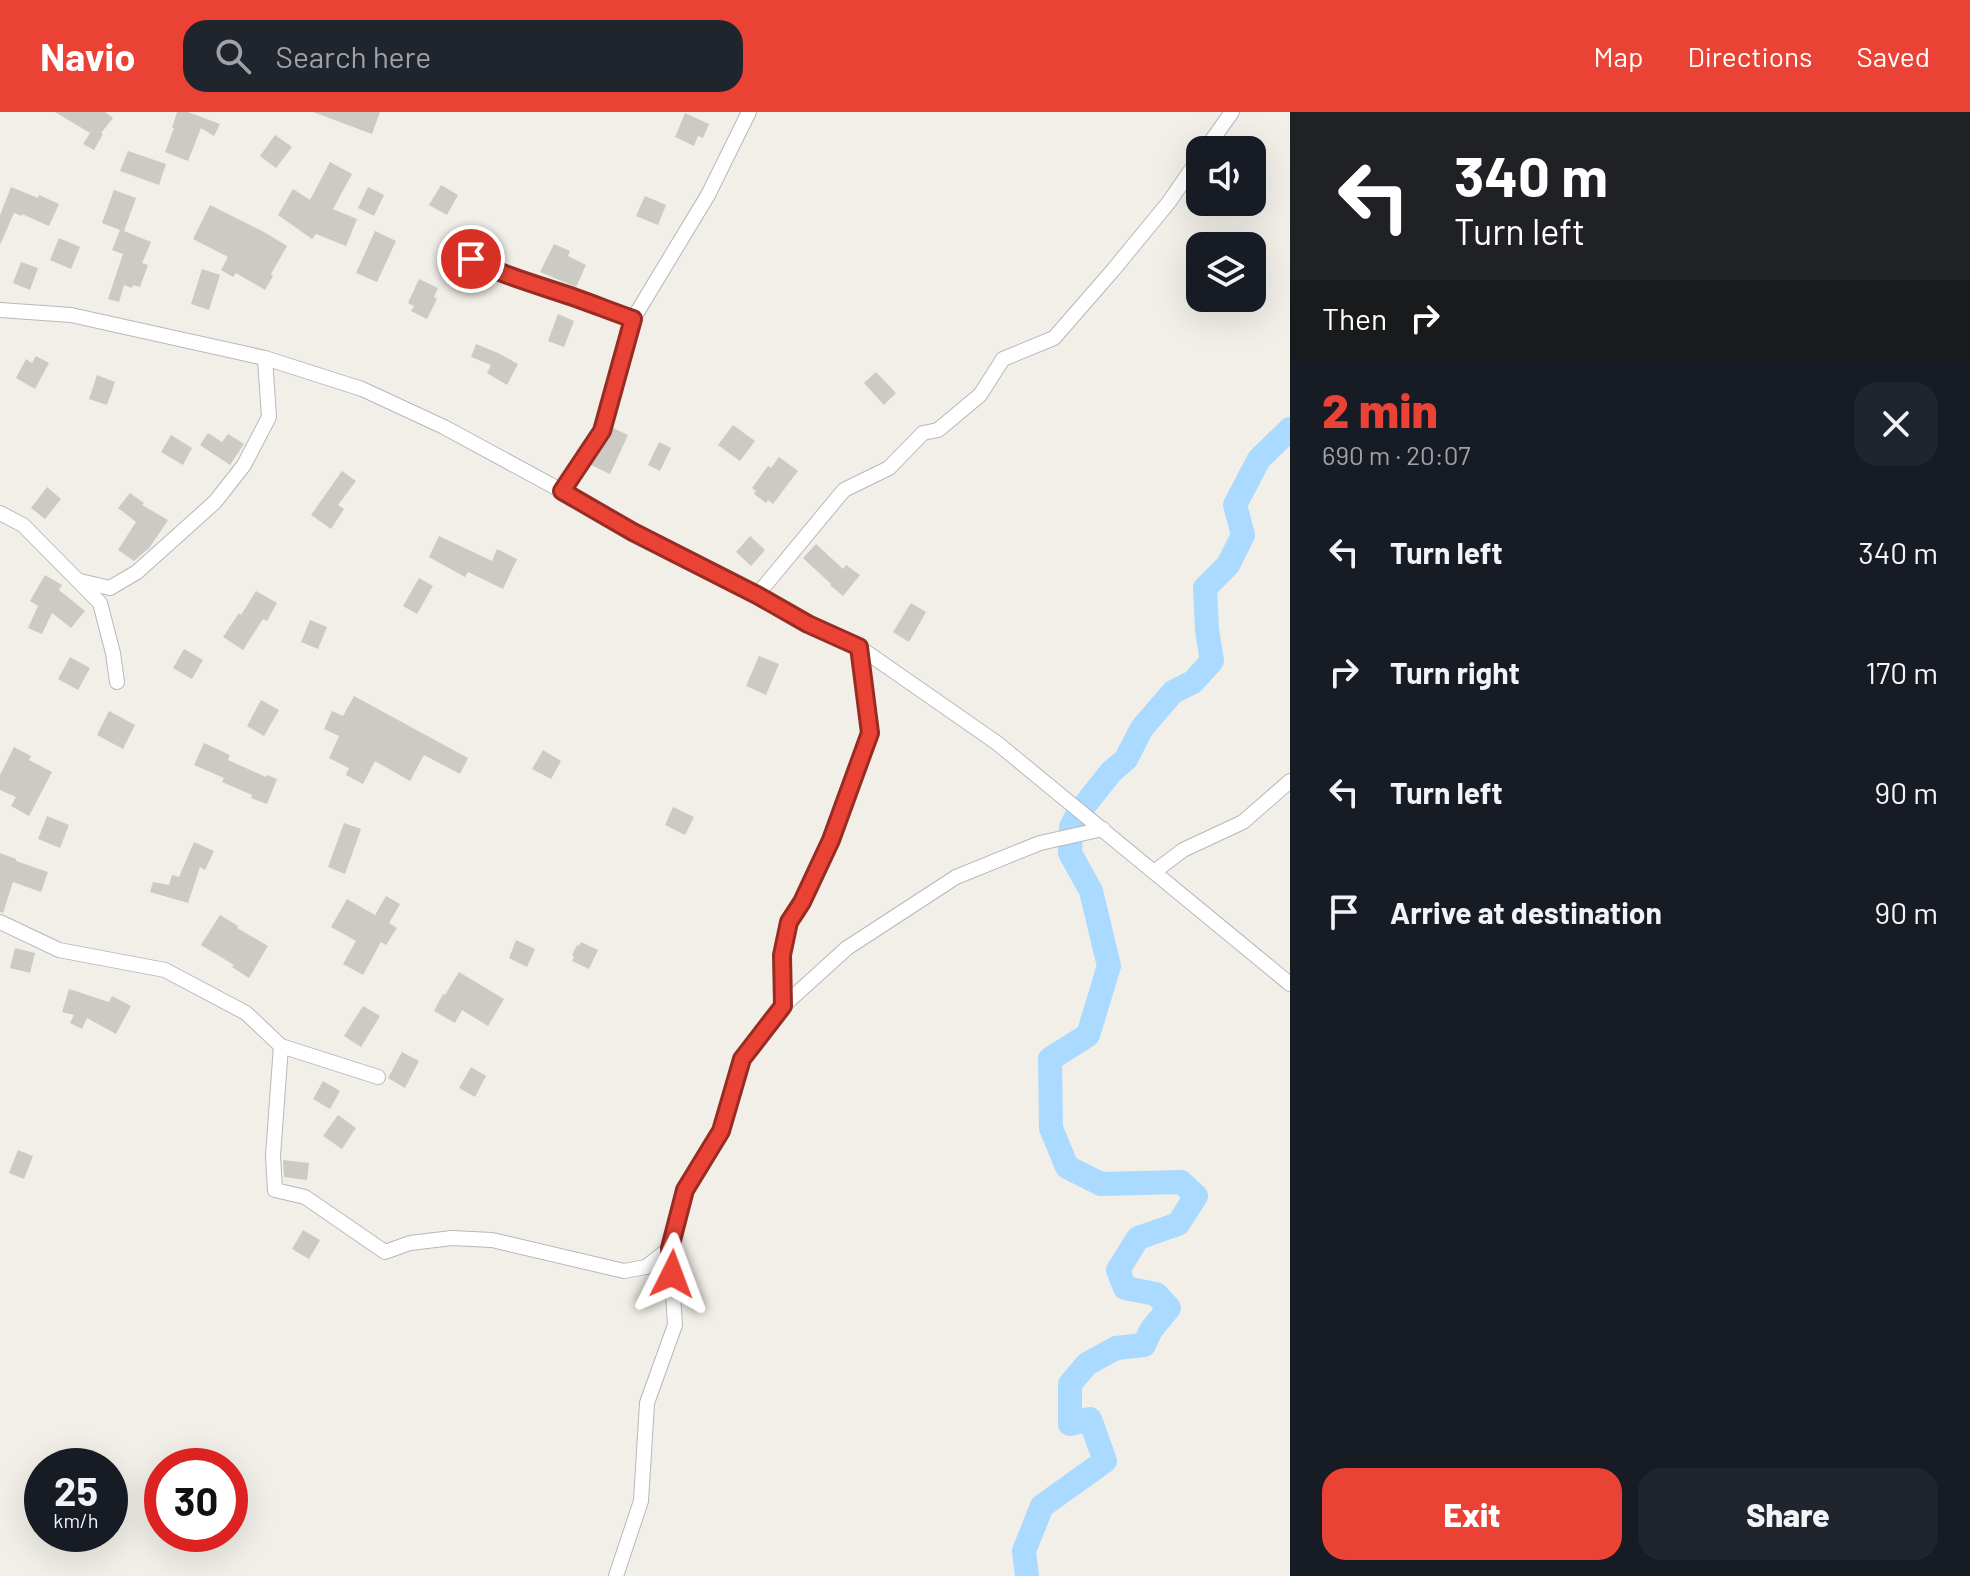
<!DOCTYPE html>
<meta charset="utf-8">
<style>
body{margin:0;font-family:Barlow,sans-serif;background:#20242c;color:#f1f3f6;height:100vh;display:flex;flex-direction:column;font-size:30px;white-space:nowrap}
*{box-sizing:border-box;margin:0}
p{font-size:26px;color:#9ea1a6}
.icon{flex:none;width:44px;height:44px;fill:none;stroke:currentColor;stroke-width:2;stroke-linecap:round;stroke-linejoin:round}
.map{position:relative;flex:1;overflow:hidden}
.details{display:flex;flex-direction:column;background:#171b24;width:680px}
.details>*{flex:none}
.banner{background:#202124;color:#fff;overflow:hidden}
.controls{position:absolute;left:1186px;top:24px;display:grid;gap:16px}
.controls a{display:grid;place-items:center;width:80px;height:80px;border-radius:16px;background:#171b24;box-shadow:0 8px 32px #0002;font-size:40px}
.speed{position:absolute;left:24px;top:1336px;display:flex;gap:16px;font-size:40px;font-weight:700;text-align:center}
.speed>*{display:grid;place-content:center;width:104px;height:104px;border-radius:50%;background:#171b24;box-shadow:0 8px 32px #0002;line-height:1}
.speed small{font-size:20px;font-weight:400}
.speed .limit{border:12px solid #d22;background:#fff;color:#111}
.pin{position:absolute;display:grid;place-items:center;width:68px;height:68px;color:#fff;margin:-34px;border:4px solid #fff;border-radius:50%;box-shadow:0 2px 8px #0007}
.me{position:absolute;width:88px;margin:-44px;rotate:3deg;stroke-linejoin:round;filter:drop-shadow(0 0 6px #0008)}
.turn{display:flex;align-items:center;gap:28px;height:168px;padding:0 32px;font-size:36px}
.turn .icon{width:104px;height:104px;stroke-width:2.5}
.turn b{display:block;font-size:56px;line-height:68px}
.then{display:flex;align-items:center;height:76px;padding:0 32px;background:#0003;gap:16px;font-size:30px}
.round{display:grid;place-items:center;flex:none;width:84px;height:84px;border-radius:24px;background:#20242c}
.head{display:flex;align-items:center;justify-content:space-between;height:136px;padding:0 32px}
h1{font-size:48px;font-weight:800;line-height:60px;color:#ea4335}
.cta{display:flex;gap:16px;margin-top:auto;padding:16px 32px}
.cta a{flex:1;height:92px;border-radius:24px;background:#ea4335;color:#fff;font-size:32px;font-weight:800;line-height:92px;text-align:center}
.cta a+a{background:#20242c;color:#f1f3f6}
ul{padding:0;list-style:none}
li{display:flex;align-items:center;gap:24px;height:120px;padding:0 32px}
li div{flex:1}
li b{display:block;font-size:30px}
li em{font-style:normal}
header{display:flex;align-items:center;gap:48px;box-sizing:border-box;height:112px;padding:0 40px;background:#ea4335;color:#fff}
header strong{font-size:38px}
nav{display:flex;gap:44px;margin-inline-start:auto;font-size:28px}
.search{width:560px;height:72px;background:#20242c;display:flex;align-items:center;gap:20px;box-sizing:border-box;padding:0 28px;border-radius:24px;color:#9ea1a6;font-size:30px}
main{display:flex;flex:1;min-height:0}
.map>svg:first-child{display:block}
.lines{fill:none;stroke-linecap:round;stroke-linejoin:round}
.river{stroke:#aadaff;stroke-width:24}
.building{fill:#cccac5}
.street-casing{stroke:#b5b8bc;stroke-width:16}
.street{stroke:#fff;stroke-width:14}
.route-casing{stroke:#982c22;stroke-width:20}
.route{stroke:#ea4335;stroke-width:14}
</style>
<header>
<strong>Navio</strong>
<div class="search"><svg class="icon" aria-label="search" viewBox="0 0 24 24"><circle cx="10" cy="10" r="6"/><path d="M15 15l6 6"/></svg>Search here</div>
<nav><a>Map</a><a>Directions</a><a>Saved</a></nav>
</header>
<main>
<div class="map">
<svg width="1290" height="1464" viewBox="0 0 1290 1464">
<rect width="100%" height="100%" fill="#f1efe8"/>
<g class="lines">
<g class="river">
<path d="M1084,694L1111,660L1126,647L1142,616L1173,580L1193,570L1212,549L1207,518L1205,476L1228,453L1243,423L1235,393L1259,347L1290,317"/>
<path d="M1027,1464L1024,1439L1042,1394L1105,1349L1090,1307L1070,1312V1272L1087,1252L1116,1236L1144,1233L1151,1218L1169,1196L1156,1182L1125,1176L1118,1158L1138,1126L1178,1112L1196,1084L1181,1070L1101,1072L1067,1055L1051,1016L1050,947L1088,923L1109,854L1091,779L1070,741L1071,715L1076,705"/>
</g>
</g>
<g class="building">
<path d="M55,0H105L113,6L101,21L103,22L94,38L83,32L90,21Z"/>
<path d="M177,0H188L220,12L214,24L201,16L188,49L165,40L174,16H172Z"/>
<path d="M313,0H380L372,22Z"/>
<path d="M685,1L709,12L703,26L698,24L694,34L675,25Z"/>
<path d="M275,23L292,35L276,56L260,44Z"/>
<path d="M128,39L166,52L159,73L120,59Z"/>
<path d="M330,50L352,62L333,97L357,107L346,134L316,122L312,127L278,103L293,77L310,88Z"/>
<path d="M441,73L458,83L447,103L429,93Z"/>
<path d="M11,75L38,86L39,83L59,92L49,114L22,102V104L14,101L0,133V103Z"/>
<path d="M368,75L384,83L374,104L358,96Z"/>
<path d="M114,78L136,86L124,119L151,130L142,151L148,153L140,175L133,173L132,176L124,173L119,190L108,187L123,142L112,138L120,118L102,111Z"/>
<path d="M645,84L666,93L658,113L636,104Z"/>
<path d="M210,93L264,120L287,134L271,162L273,164L265,178L236,161L233,165L221,158L228,145L193,127Z"/>
<path d="M375,119L396,129L377,170L356,161Z"/>
<path d="M59,126L80,135L71,157L50,148Z"/>
<path d="M554,132L570,139L568,144L586,153L576,175L540,160Z"/>
<path d="M21,150L38,156L30,178L13,171Z"/>
<path d="M202,157L220,163L209,198L191,192Z"/>
<path d="M419,167L438,176L434,185L437,187L427,207L411,199L414,194L408,191Z"/>
<path d="M558,202L574,209L564,235L548,229Z"/>
<path d="M476,232L498,241L518,252L507,273L487,261L491,253L471,245Z"/>
<path d="M36,244L49,251L35,277L16,266L26,247L32,251Z"/>
<path d="M876,260L896,281L884,293L864,271Z"/>
<path d="M97,263L115,270L107,293L89,287Z"/>
<path d="M733,313L755,329L740,349L718,333Z"/>
<path d="M613,316L628,323L610,362L591,353L611,324Z"/>
<path d="M208,321L222,330L228,322L244,332L230,353L200,333Z"/>
<path d="M171,323L192,336L183,353L161,340Z"/>
<path d="M659,330L671,336L660,359L648,353Z"/>
<path d="M779,345L798,359L773,392L768,388L766,391L754,382L756,379L752,376L768,354L771,356Z"/>
<path d="M342,359L356,369L338,393L344,397L331,417L311,403Z"/>
<path d="M47,375L61,387L45,407L31,396Z"/>
<path d="M130,381L144,391L142,393L168,408L150,435L134,449L118,438L136,410L118,396Z"/>
<path d="M439,424L492,449L497,437L517,447L503,477L468,460L465,465L429,445Z"/>
<path d="M750,424L765,438L751,454L736,440Z"/>
<path d="M816,432L843,457L846,453L860,463L843,484L830,473L831,472L803,446Z"/>
<path d="M45,463L62,473L59,478L85,499L71,516L52,501L42,522L28,516L38,494L30,489Z"/>
<path d="M419,466L433,474L417,502L403,494Z"/>
<path d="M256,479L277,491L267,509L263,507L243,538L223,525L239,501L241,503Z"/>
<path d="M911,491L926,500L909,530L893,520Z"/>
<path d="M310,508L327,515L318,537L301,530Z"/>
<path d="M184,537L203,548L192,567L173,556Z"/>
<path d="M759,544L779,552L766,583L746,574Z"/>
<path d="M70,545L90,556L78,578L58,567Z"/>
<path d="M354,584L468,646L460,662L424,643L410,669L375,649L363,672L346,663L349,656L329,646L339,624L324,617L332,599L343,604Z"/>
<path d="M261,588L279,598L264,624L247,614Z"/>
<path d="M109,599L135,613L123,637L97,623Z"/>
<path d="M204,631L230,643L228,648L266,665L267,663L277,667L267,692L251,686L252,683L222,670L224,666L194,653Z"/>
<path d="M14,635L31,644L29,648L52,660L29,704L11,694L16,685L0,678V663Z"/>
<path d="M543,638L561,649L551,667L532,657Z"/>
<path d="M673,695L694,705L685,723L665,713Z"/>
<path d="M47,704L69,713L60,736L38,727Z"/>
<path d="M344,711L361,717L345,762L328,755Z"/>
<path d="M194,730L214,739L205,758L200,755L188,791L150,780L153,770L169,773L172,763L179,765Z"/>
<path d="M0,741L16,747V749L48,760L41,780L13,770L3,801L0,800Z"/>
<path d="M386,784L400,792L389,811L397,816L386,833L381,830L363,863L343,852L356,829L331,815L347,787L375,803Z"/>
<path d="M220,803L238,814L237,816L268,834L249,866L232,855L234,853L201,833Z"/>
<path d="M516,828L535,837L527,855L509,846Z"/>
<path d="M581,830L598,838L589,857L572,849L574,845L572,843L577,833L579,834Z"/>
<path d="M15,836L35,841L30,861L10,856Z"/>
<path d="M459,860L504,887L488,914L462,898L455,911L434,899L443,882L445,883Z"/>
<path d="M69,877L109,890L112,884L131,894L116,922L87,906L82,917L70,911L74,903L62,900Z"/>
<path d="M363,894L380,904L361,935L344,924Z"/>
<path d="M402,940L419,949L405,976L388,966Z"/>
<path d="M471,955L486,964L475,985L459,976Z"/>
<path d="M323,969L340,979L330,997L313,987Z"/>
<path d="M338,1003L356,1016L342,1037L323,1024Z"/>
<path d="M18,1038L33,1044L24,1067L9,1061Z"/>
<path d="M283,1048L309,1051L307,1068L284,1065Z"/>
<path d="M303,1118L320,1128L309,1147L292,1137Z"/>
</g>
<g class="lines">
<g class="street-casing">
<g id="street">
<path d="M1205,38L1232,0"/>
<path d="M471,147C504,164 538,173 573,185C593,192 613,200 633,207"/>
<path d="M0,198L71,203L265,246L362,277L444,315L562,379L633,420L757,483L808,512L859,535L997,631L1290,872"/>
<path d="M562,379L602,319L633,207L708,83L749,0"/>
<path d="M0,401L23,413L100,491L113,541L117,570"/>
<path d="M80,469L110,476L137,460L215,390L244,353L269,305L265,246"/>
<path d="M757,483L844,378L889,356L923,321L938,318L980,283L1003,247L1054,226L1114,157L1169,90L1200,45"/>
<path d="M1154,760L1183,738L1243,710L1290,669"/>
<path d="M0,810L59,838L165,858L246,901L281,934L378,965"/>
<path d="M783,894L847,836L956,765L1040,731L1103,717"/>
<path d="M281,934L273,1044L275,1078L305,1085L385,1140L410,1131L452,1126L492,1128L624,1159L646,1155L670,1136"/>
<path d="M616,1464L641,1389L647,1291L675,1213L670,1136L685,1078L721,1019L742,947L783,894L782,843L789,810L802,790L831,728L870,621L859,535"/>
</g>
</g>
<use href="#street" class="street"/>
</g>
<g class="lines">
<g class="route-casing">
<path id="route" d="M471,147C504,164 538,173 573,185C593,192 613,200 633,207L602,319L562,379L633,420L757,483L808,512L859,535L870,621L831,728L802,790L789,810L782,843L783,894L742,947L721,1019L685,1078L670,1136L672,1162"/>
</g>
<use href="#route" class="route"/>
</g>
</svg>
<div class="controls">
<a><svg class="icon" aria-label="sound" viewBox="0 0 24 24"><path d="M4 9h4l5-4v14l-5-4H4zM17 9q2 3 0 6"/></svg></a>
<a><svg class="icon" aria-label="layers" viewBox="0 0 24 24"><path d="M12 4l9 5-9 5-9-5zM3 14l9 5 9-5"/></svg></a>
</div>
<div class="speed"><div>25<small>km/h</small></div><div class="limit">30</div></div>
<div class="pin" style="left:471px;top:147px;background:#d93025"><svg class="icon" aria-label="arrive" viewBox="0 0 24 24"><path d="M6 21V4h12l-3 4 3 4H6"/></svg></div>
<svg class="me" style="left:672px;top:1162px" viewBox="-20 -20 40 40"><path d="M0-17L14 15 0 8-14 15z" fill="#ea4335" stroke="#fff" stroke-width="4"/></svg>
</div>
<section class="details">
<div class="banner">
<div class="turn"><svg class="icon" aria-label="left" viewBox="0 0 24 24"><path d="M17 20v-9H6M10 6l-5 5 5 5"/></svg><div><b>340 m</b>Turn left</div></div>
<div class="then">Then<svg class="icon" aria-label="right" viewBox="0 0 24 24"><path d="M7 20v-9h11M14 6l5 5-5 5"/></svg></div>
</div>
<div class="head"><div><h1>2 min</h1><p>690 m · 20:07</p></div><a class="round"><svg class="icon" aria-label="close" viewBox="0 0 24 24"><path d="M6 6l12 12M18 6L6 18"/></svg></a></div>
<ul>
<li><svg class="icon" aria-label="left" viewBox="0 0 24 24"><path d="M17 20v-9H6M10 6l-5 5 5 5"/></svg><div><b>Turn left</b></div><em>340 m</em></li>
<li><svg class="icon" aria-label="right" viewBox="0 0 24 24"><path d="M7 20v-9h11M14 6l5 5-5 5"/></svg><div><b>Turn right</b></div><em>170 m</em></li>
<li><svg class="icon" aria-label="left" viewBox="0 0 24 24"><path d="M17 20v-9H6M10 6l-5 5 5 5"/></svg><div><b>Turn left</b></div><em>90 m</em></li>
<li><svg class="icon" aria-label="arrive" viewBox="0 0 24 24"><path d="M6 21V4h12l-3 4 3 4H6"/></svg><div><b>Arrive at destination</b></div><em>90 m</em></li>
</ul>
<div class="cta"><a>Exit</a><a>Share</a></div>
</section>
</main>
